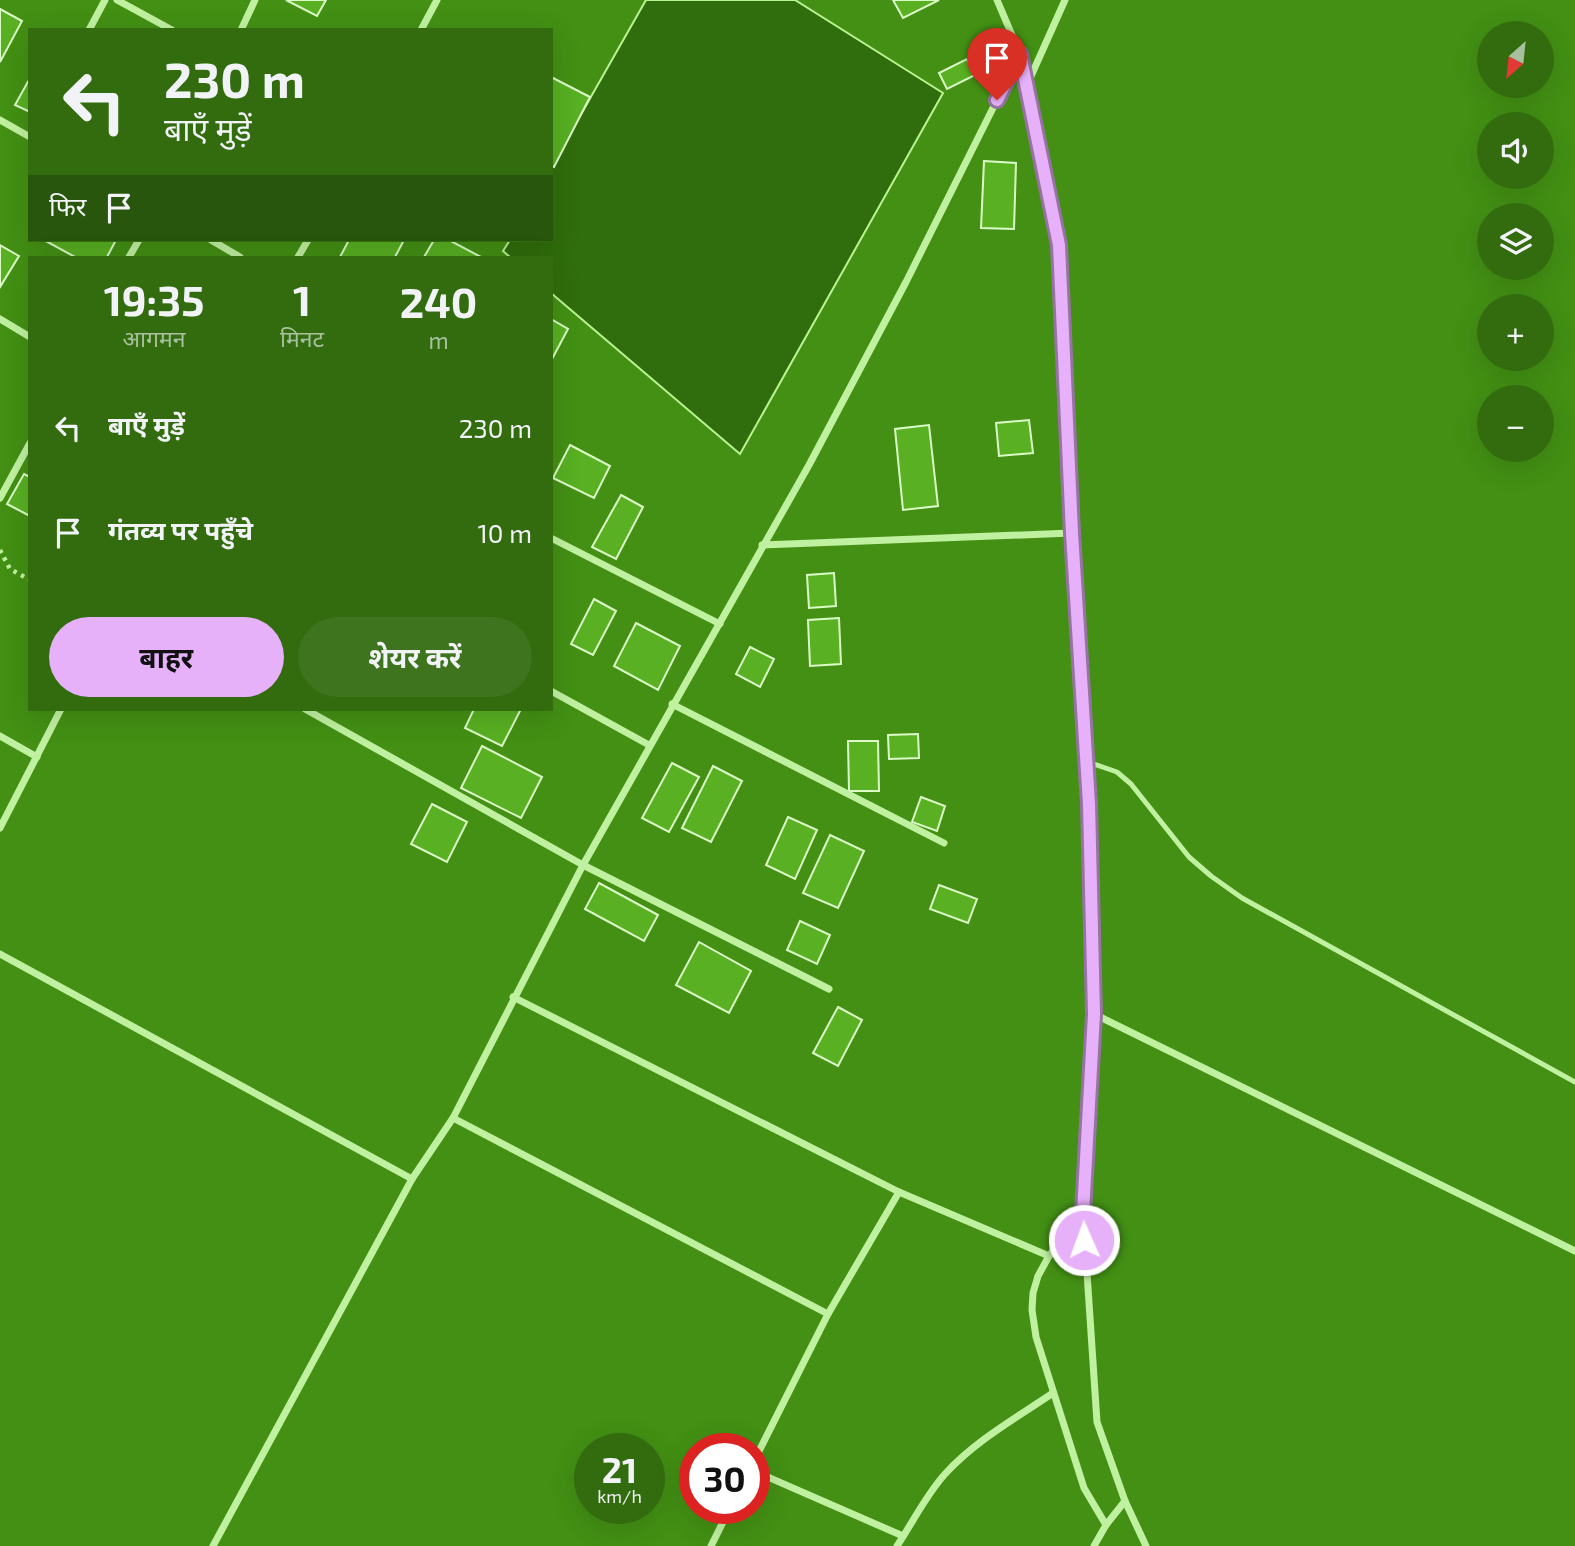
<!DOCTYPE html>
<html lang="hi">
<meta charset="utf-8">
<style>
body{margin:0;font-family:"Exo 2","Noto Sans Devanagari",sans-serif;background:#3d741d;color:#f1f3f6;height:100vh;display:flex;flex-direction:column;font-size:26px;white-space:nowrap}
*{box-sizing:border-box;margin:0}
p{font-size:23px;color:#a8c09e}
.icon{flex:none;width:38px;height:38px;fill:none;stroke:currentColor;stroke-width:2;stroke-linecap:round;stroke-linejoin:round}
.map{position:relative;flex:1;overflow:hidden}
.panel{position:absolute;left:28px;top:256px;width:525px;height:455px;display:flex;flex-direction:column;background:#326c0f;border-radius:0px;box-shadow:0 7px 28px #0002}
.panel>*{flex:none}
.banner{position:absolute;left:28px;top:28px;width:525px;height:214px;border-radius:0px;box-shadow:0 7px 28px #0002;background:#326c0f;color:#f1f3f6;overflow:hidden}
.needle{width:46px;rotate:207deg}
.tools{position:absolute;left:1477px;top:21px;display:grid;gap:14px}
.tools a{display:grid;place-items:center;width:77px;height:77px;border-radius:50%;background:#326c0f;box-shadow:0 7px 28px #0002;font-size:35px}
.speed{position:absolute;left:574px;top:1433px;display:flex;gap:14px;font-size:35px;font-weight:700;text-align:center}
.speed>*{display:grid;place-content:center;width:91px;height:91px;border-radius:50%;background:#326c0f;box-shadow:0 7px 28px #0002;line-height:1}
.speed small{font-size:18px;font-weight:400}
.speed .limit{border:10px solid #d22;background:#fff;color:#111}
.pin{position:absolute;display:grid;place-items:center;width:60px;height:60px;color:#fff;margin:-72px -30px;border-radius:50% 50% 50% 0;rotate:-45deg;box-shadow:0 0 7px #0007}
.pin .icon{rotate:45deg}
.me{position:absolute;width:77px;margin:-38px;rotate:358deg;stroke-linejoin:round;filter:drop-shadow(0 0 5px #0008)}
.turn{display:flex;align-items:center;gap:24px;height:147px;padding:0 21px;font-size:32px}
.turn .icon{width:91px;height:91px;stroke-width:2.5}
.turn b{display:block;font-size:49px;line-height:60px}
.then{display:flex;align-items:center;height:66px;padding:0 21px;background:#0003;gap:14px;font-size:26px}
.eta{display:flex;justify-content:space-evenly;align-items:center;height:119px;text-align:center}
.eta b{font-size:42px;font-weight:700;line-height:49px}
.action{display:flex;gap:14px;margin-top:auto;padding:14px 21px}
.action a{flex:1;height:80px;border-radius:42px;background:#e7b1fa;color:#111;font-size:28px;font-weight:700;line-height:80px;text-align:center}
.action a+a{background:#3d741d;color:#f1f3f6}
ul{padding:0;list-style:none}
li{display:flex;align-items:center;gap:21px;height:105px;padding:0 21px}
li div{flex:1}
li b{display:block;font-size:26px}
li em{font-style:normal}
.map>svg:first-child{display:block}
.water{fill:#306d0c;stroke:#baf492;stroke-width:2}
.building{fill:#58b022;stroke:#dcfcc7;stroke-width:2}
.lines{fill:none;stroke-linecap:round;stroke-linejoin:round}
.path{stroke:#c0f1a0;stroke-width:4.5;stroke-dasharray:3.5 5;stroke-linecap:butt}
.lane{stroke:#c0f1a0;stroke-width:5}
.street{stroke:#c0f1a0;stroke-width:7}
.route-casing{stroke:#9673a2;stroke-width:18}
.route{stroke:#e7b1fa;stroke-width:12}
</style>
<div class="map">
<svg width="1575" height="1546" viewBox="0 0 1575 1546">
<rect width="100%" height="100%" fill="#439014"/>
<path class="water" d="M646,0H795L943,93L740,454L551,293V257H510L503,251L510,240H551V167Z"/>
<g class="building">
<path d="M286,0H326L317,16Z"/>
<path d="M893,0H939L903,18Z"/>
<path d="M0,9L22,21L0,62Z"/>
<path d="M967,59L975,75L947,89L939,73Z"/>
<path d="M551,77L590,97L554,167L551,165Z"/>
<path d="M30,78V112L15,105Z"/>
<path d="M984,161L1016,163L1014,229L981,228Z"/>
<path d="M44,240H116L107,257H75Z"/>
<path d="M349,240H404L395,257H340Z"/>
<path d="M434,240H449L481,257H424Z"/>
<path d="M0,245L19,256L0,287Z"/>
<path d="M551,319L568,329L551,361Z"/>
<path d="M1029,420L1033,453L999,456L996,423Z"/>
<path d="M929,425L938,506L903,510L895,429Z"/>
<path d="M570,445L610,466L594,498L553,478Z"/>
<path d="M24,474L30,477V516L7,504Z"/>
<path d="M621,495L643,507L616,559L592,547Z"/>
<path d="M834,573L836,606L809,608L807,575Z"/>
<path d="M594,599L616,611L593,655L571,644Z"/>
<path d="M839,618L841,664L810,666L808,620Z"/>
<path d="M636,623L680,646L658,690L614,666Z"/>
<path d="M750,647L774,659L760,687L736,674Z"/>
<path d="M474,709H521L502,746L465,728Z"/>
<path d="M918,734L919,758L889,759L888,735Z"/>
<path d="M848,741H878L879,791H849Z"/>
<path d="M482,746L542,777L521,818L461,788Z"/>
<path d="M672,763L699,777L669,832L642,818Z"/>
<path d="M713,766L742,781L711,842L682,828Z"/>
<path d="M921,797L945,806L937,831L912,822Z"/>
<path d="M432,804L467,822L447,862L411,844Z"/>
<path d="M788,817L817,830L795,879L766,865Z"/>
<path d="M830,835L864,851L838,908L803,893Z"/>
<path d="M599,883L658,915L644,941L585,909Z"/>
<path d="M939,885L977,899L968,923L930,909Z"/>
<path d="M800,921L830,935L817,964L787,950Z"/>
<path d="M699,942L751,971L729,1013L676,985Z"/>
<path d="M838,1007L862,1020L838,1066L813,1053Z"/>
</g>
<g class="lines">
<path class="path" d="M0,550L10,569L30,580"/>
<path class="lane" d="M1085,761L1117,772L1131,784L1189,857L1211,876L1242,898L1575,1082"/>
<g class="street">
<path d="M117,0L172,30"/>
<path d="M997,0L1020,54L1059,245L1072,533L1089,804L1094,1014L1083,1213L1097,1422L1125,1501L1146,1546"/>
<path d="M89,30L105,0"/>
<path d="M241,30L255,0"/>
<path d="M421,30L437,0"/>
<path d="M1027,85L1065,0"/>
<path d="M0,120L30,137"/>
<path d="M211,240L240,257"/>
<path d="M129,257L139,240"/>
<path d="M298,257L308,240"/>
<path d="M0,319L30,337"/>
<path d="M0,498L30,443"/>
<path d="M551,538L720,624"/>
<path d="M762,545L1072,533"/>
<path d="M551,691L649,745"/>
<path d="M672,704L944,843"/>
<path d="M305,709L583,865L829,989"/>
<path d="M0,736L37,757"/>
<path d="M0,828L61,709"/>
<path d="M0,954L412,1179"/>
<path d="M513,997L899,1192L1049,1256L1082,1214"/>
<path d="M1094,1014L1575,1251"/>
<path d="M453,1118L828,1314"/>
<path d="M1049,1256L1038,1276L1033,1293L1032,1310L1036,1337L1084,1488L1106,1525"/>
<path d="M754,1461L828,1314L899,1192"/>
<path d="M754,1471L903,1536"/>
<path d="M213,1546L412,1179L453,1118L583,865L809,465L906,282L1020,54"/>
<path d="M711,1546L730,1508"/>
<path d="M897,1546C913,1522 926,1495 945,1474C975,1441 1016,1418 1053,1393"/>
<path d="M1094,1546L1106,1525L1125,1501"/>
</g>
</g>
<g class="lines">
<g class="route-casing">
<path id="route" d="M997,100L1020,54L1059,245L1072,533L1089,804L1094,1014L1083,1213L1084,1240"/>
</g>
<use href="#route" class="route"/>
</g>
</svg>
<div class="tools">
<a><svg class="needle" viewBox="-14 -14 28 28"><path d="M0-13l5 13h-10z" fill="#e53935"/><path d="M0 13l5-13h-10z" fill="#a8c09e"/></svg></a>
<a><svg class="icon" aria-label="sound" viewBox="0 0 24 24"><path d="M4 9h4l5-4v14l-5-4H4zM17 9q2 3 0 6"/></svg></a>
<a><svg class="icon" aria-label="layers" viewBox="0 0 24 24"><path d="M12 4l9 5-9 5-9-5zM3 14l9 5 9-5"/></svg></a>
<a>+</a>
<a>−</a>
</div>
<div class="speed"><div>21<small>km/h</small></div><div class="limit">30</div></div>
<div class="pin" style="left:997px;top:100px;background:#d93025"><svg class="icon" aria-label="arrive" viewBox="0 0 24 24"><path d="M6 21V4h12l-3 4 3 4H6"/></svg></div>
<svg class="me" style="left:1084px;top:1240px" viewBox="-20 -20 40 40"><circle r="17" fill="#e7b1fa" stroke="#fff" stroke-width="3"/><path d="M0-11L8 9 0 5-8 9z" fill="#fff"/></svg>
<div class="banner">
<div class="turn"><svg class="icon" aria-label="left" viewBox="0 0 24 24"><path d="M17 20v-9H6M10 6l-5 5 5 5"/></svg><div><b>230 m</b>बाएँ मुड़ें</div></div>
<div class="then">फिर<svg class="icon" aria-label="arrive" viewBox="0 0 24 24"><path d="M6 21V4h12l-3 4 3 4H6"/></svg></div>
</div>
<section class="panel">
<div class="eta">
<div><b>19:35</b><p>आगमन</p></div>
<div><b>1</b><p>मिनट</p></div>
<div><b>240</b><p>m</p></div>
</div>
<ul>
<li><svg class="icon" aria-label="left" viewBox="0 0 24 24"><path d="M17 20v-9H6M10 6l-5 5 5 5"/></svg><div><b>बाएँ मुड़ें</b></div><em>230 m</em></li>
<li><svg class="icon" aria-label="arrive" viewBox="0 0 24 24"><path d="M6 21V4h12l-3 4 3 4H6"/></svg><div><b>गंतव्य पर पहुँचे</b></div><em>10 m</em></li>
</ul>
<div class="action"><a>बाहर</a><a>शेयर करें</a></div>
</section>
</div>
